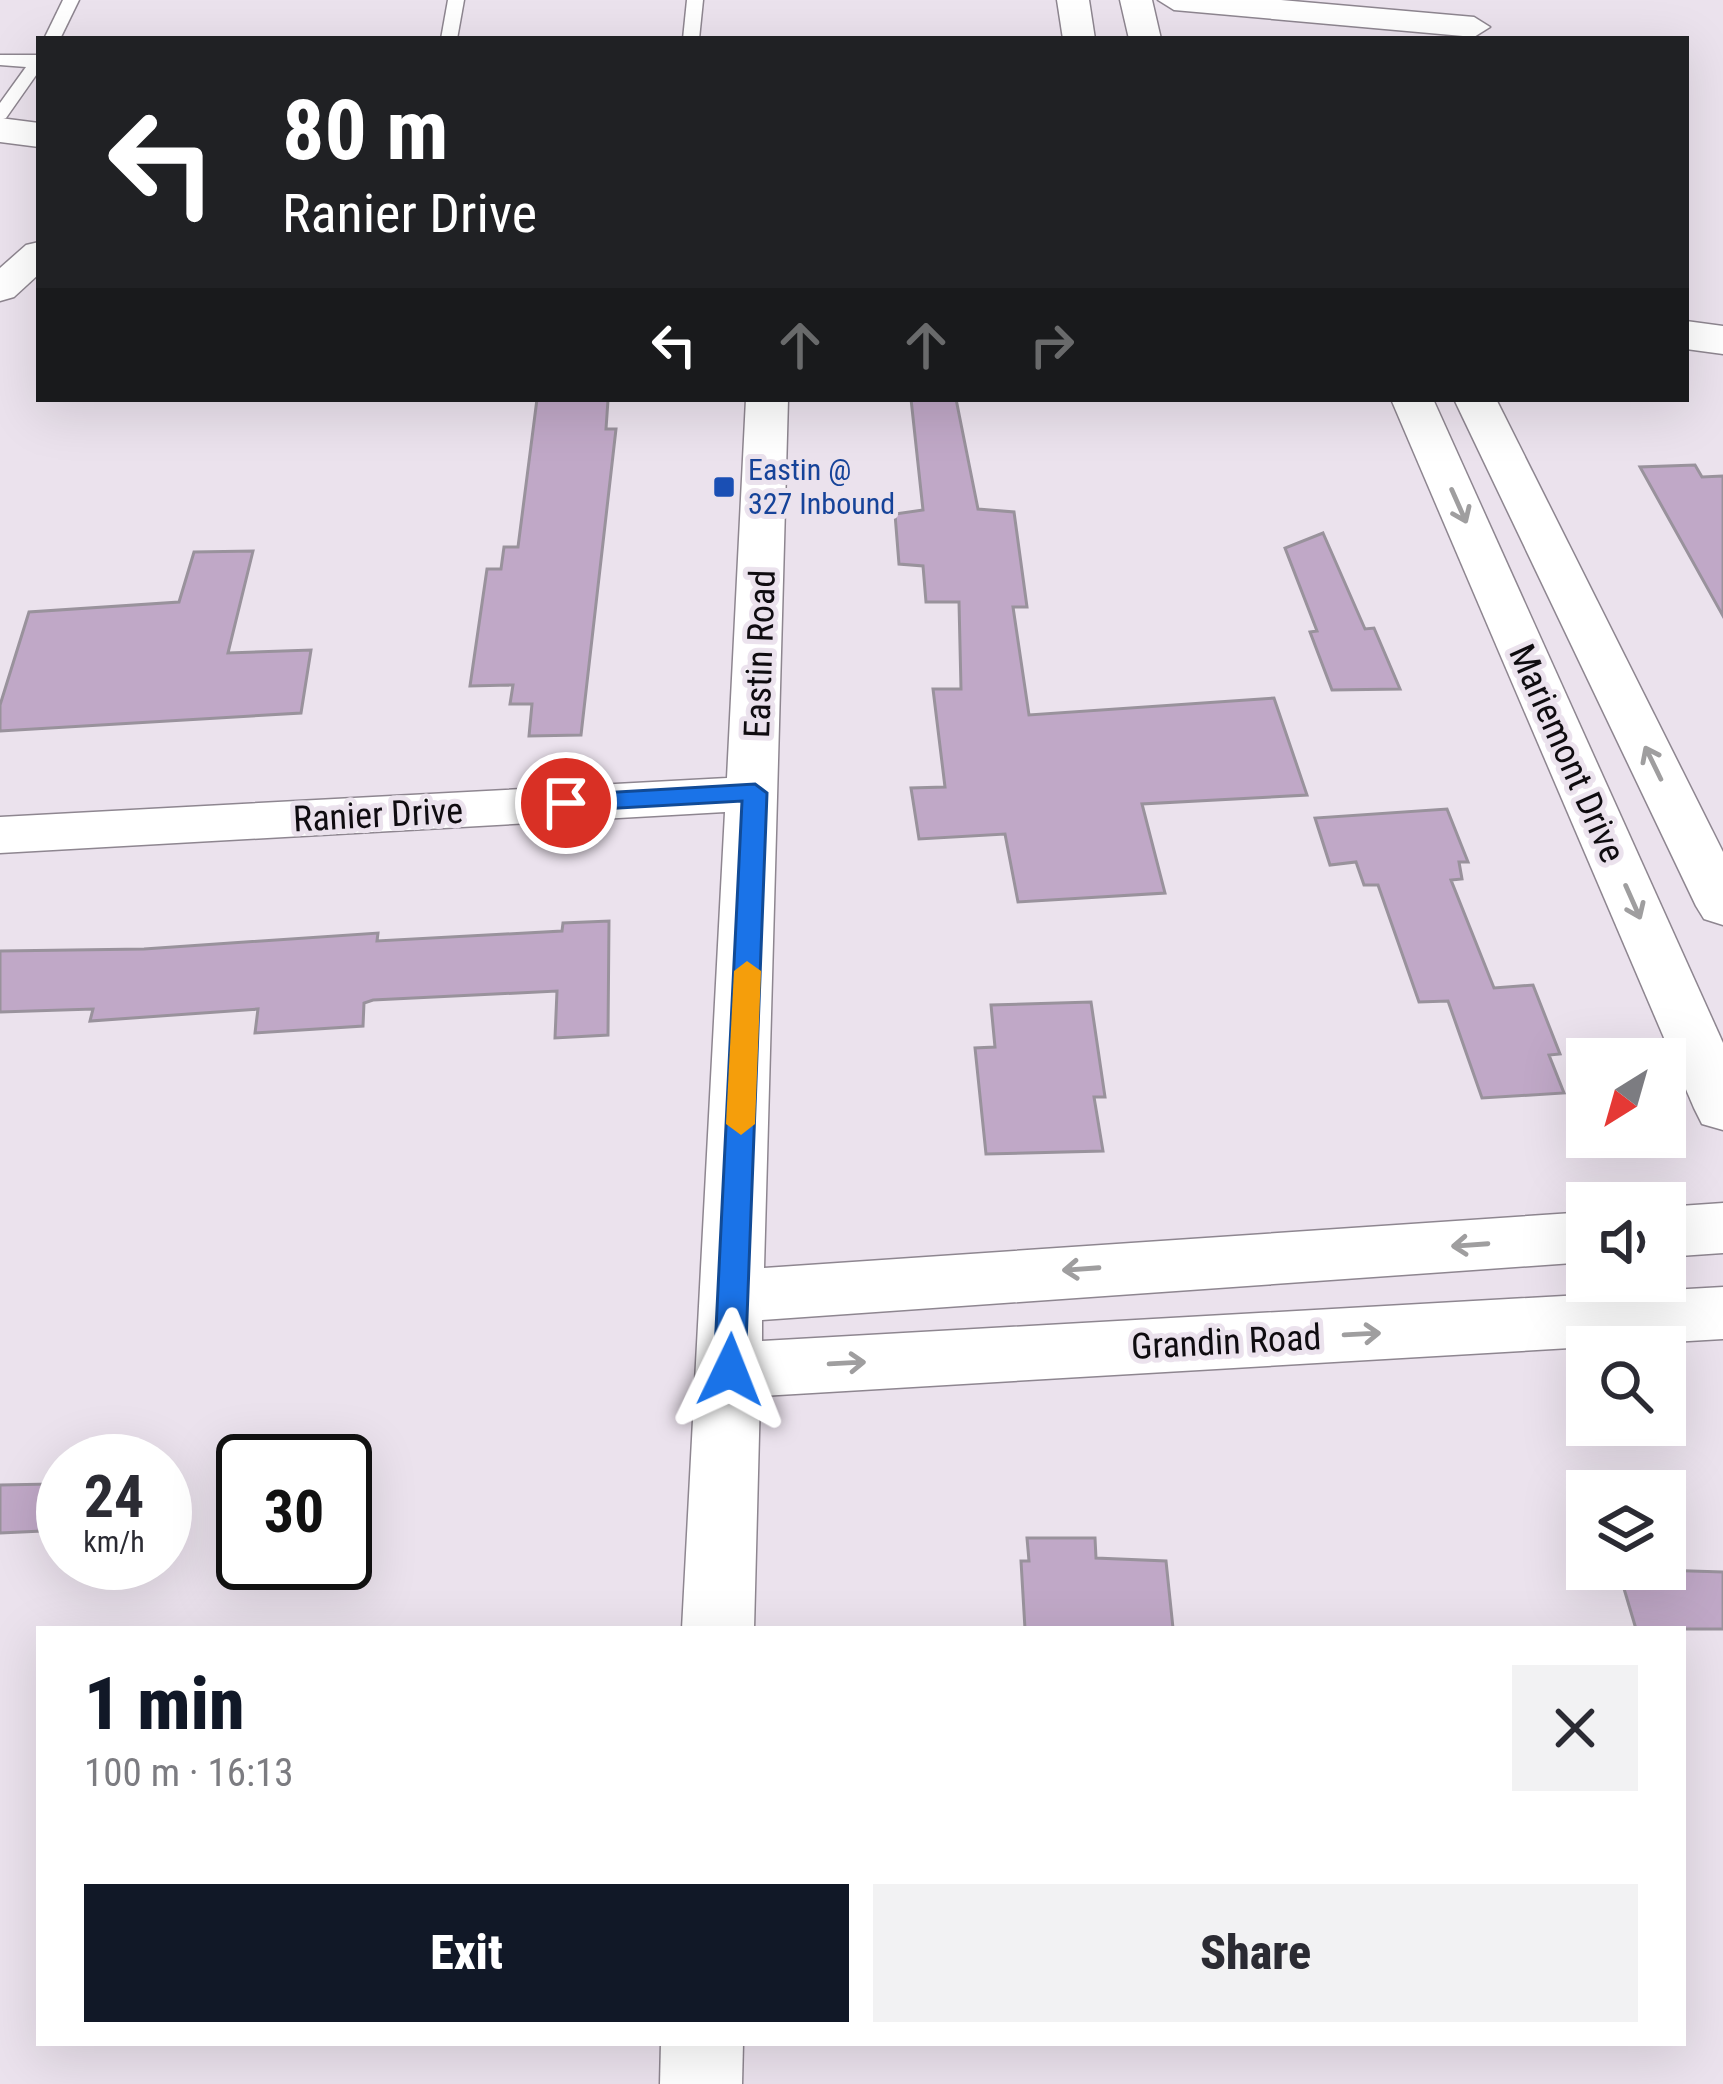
<!DOCTYPE html>
<meta charset="utf-8">
<style>
body{margin:0;font-family:"Roboto Condensed",sans-serif;background:#f2f2f3;color:#2b2b33;height:100vh;display:flex;flex-direction:column;font-size:45px;white-space:nowrap}
*{box-sizing:border-box;margin:0}
p{font-size:39px;color:#7c7c81}
.icon{flex:none;width:66px;height:66px;fill:none;stroke:currentColor;stroke-width:2;stroke-linecap:round;stroke-linejoin:round}
.map{position:relative;flex:1;overflow:hidden}
.details{position:absolute;left:36px;top:1626px;width:1650px;height:420px;display:flex;flex-direction:column;background:#fff;border-radius:0px;box-shadow:0 12px 48px #0002}
.details>*{flex:none}
.top-card{position:absolute;left:36px;top:36px;width:1653px;height:366px;border-radius:0px;box-shadow:0 12px 48px #0002;background:#202124;color:#fff;overflow:hidden}
.needle{width:78px;rotate:217deg}
.tools{position:absolute;left:1566px;top:1038px;display:grid;gap:24px}
.tools a{display:grid;place-items:center;width:120px;height:120px;border-radius:0px;background:#fff;box-shadow:0 12px 48px #0002;font-size:60px}
.speed{position:absolute;left:36px;top:1434px;display:flex;gap:24px;font-size:60px;font-weight:700;text-align:center}
.speed>*{display:grid;place-content:center;width:156px;height:156px;border-radius:50%;background:#fff;box-shadow:0 12px 48px #0002;line-height:1}
.speed small{font-size:30px;font-weight:400}
.speed .limit{border:6px solid #111;border-radius:18px;background:#fff;color:#111}
.pin{position:absolute;display:grid;place-items:center;width:102px;height:102px;color:#fff;margin:-51px;border:6px solid #fff;border-radius:50%;box-shadow:0 3px 12px #0007}
.me{position:absolute;width:132px;margin:-66px;rotate:2deg;stroke-linejoin:round;filter:drop-shadow(0 0 9px #0008)}
.turn{display:flex;align-items:center;gap:42px;height:252px;padding:0 48px;font-size:54px}
.turn .icon{width:156px;height:156px;stroke-width:2.5}
.turn b{display:block;font-size:84px;line-height:102px}
.lanes{display:flex;align-items:center;height:114px;padding:0 48px;background:#0003;justify-content:center;gap:60px;direction:ltr}
.lanes .off{opacity:.35}
.round{display:grid;place-items:center;flex:none;width:126px;height:126px;border-radius:0px;background:#f2f2f3}
.overview{display:flex;align-items:center;justify-content:space-between;height:204px;padding:0 48px}
h1{font-size:72px;font-weight:800;line-height:90px;color:#111827}
.button{display:flex;gap:24px;margin-top:auto;padding:24px 48px}
.button a{flex:1;height:138px;border-radius:0px;background:#111827;color:#fff;font-size:48px;font-weight:800;line-height:138px;text-align:center}
.button a+a{background:#f2f2f3;color:#2b2b33}
.map>svg:first-child{display:block}
.building{fill:#c0a8c7;stroke:#99929c;stroke-width:3}
.lines{fill:none;stroke-linecap:round;stroke-linejoin:round}
.service-casing{stroke:#8e8690;stroke-width:3}
.minor-casing{stroke:#8e8690;stroke-width:3}
.secondary-casing{stroke:#8e8690;stroke-width:3}
.service{fill:#fff;fill-rule:evenodd}
.minor{fill:#fff;fill-rule:evenodd}
.secondary{fill:#fff;fill-rule:evenodd}
.oneway{stroke:#9f9e9f}
.route{fill:#1a73e8;stroke:#114b97;stroke-width:3}
.slow{fill:#f59e0b}
.transit-dot{fill:#1a4fb4;stroke:#ebe2ed;stroke-width:4.5}
.labels{text-anchor:middle;stroke-width:10;stroke-linejoin:round;paint-order:stroke}
.far-transit-label{font-size:30px;fill:#164399;stroke:#ebe2ed;text-anchor:start}
.street-label{font-size:36px;fill:#0f0c10;stroke:#ebe2ed}
</style>
<div class="map">
<svg width="1723" height="2084" viewBox="0 0 1723 2084">
<rect width="100%" height="100%" fill="#ebe2ed"/>
<g class="building">
<path d="M537,399L608,400L606,429H616L581,735L529,736L532,704H510L513,685L470,686L487,569H501L504,547H518Z"/>
<path d="M911,399H956L978,509L1014,512L1027,607H1013L1029,715L1274,698L1307,795L1142,804L1165,893L1018,902L1005,834L919,839L911,788L945,787L933,689H961L959,602H926L923,566L899,564L895,514L923,510Z"/>
<path d="M1695,465L1702,477L1723,476V616L1640,467Z"/>
<path d="M1323,533L1365,629L1374,628L1400,689L1332,690L1310,632L1317,631L1285,548Z"/>
<path d="M253,551L228,653L311,650L301,713L0,731V705L29,612L179,602L194,552Z"/>
<path d="M1447,809L1468,862H1459L1462,879L1451,880L1494,988L1533,985L1560,1054L1549,1055L1564,1093L1482,1098L1448,1001L1419,1002L1378,885H1364L1356,862L1330,865L1315,818Z"/>
<path d="M609,921L608,1035L555,1038L557,991L373,1000L364,1003L363,1026L255,1033L258,1009L90,1021L93,1009L0,1012V951L144,949L378,933L377,941L562,931L563,923Z"/>
<path d="M1091,1002L1105,1097H1094L1103,1151L986,1154L975,1048L995,1047L991,1005Z"/>
<path d="M51,1484L42,1531L0,1533V1485Z"/>
<path d="M1027,1538H1095L1096,1558L1166,1561L1173,1628L1025,1629L1021,1561H1029Z"/>
<path d="M1628,1569L1723,1572V1629H1636L1622,1582H1633Z"/>
</g>
<g class="lines">
<g class="service-casing">
<g id="service">
<path d="M63,0H79L60,39H44Z"/>
<path d="M448,0H464L457,39H441Z"/>
<path d="M687,0H703L699,39H683Z"/>
<path d="M0,55H39V71L6,118L0,120V103L26,67L0,65Z"/>
</g>
</g>
<g class="minor-casing">
<g id="minor">
<path d="M1057,0H1089L1095,39H1063Z"/>
<path d="M1120,0H1152L1161,39H1129Z"/>
<path d="M1158,0H1281L1474,17L1490,27L1474,37L1174,10Z"/>
<path d="M39,242V274L14,297L0,301V268L26,245Z"/>
<path d="M746,399H788L764,1268L1587,1212V1262L762,1320V1341L1723,1287V1339L760,1396L754,1629H682L725,812L0,853V817L727,778Z"/>
<path d="M1391,399H1433L1723,1043V1130L1702,1124L1694,1108Z"/>
<path d="M1454,399H1496L1723,852V925L1704,919L1696,906Z"/>
<path d="M1723,1203V1253L1665,1257V1207Z"/>
<path d="M661,2043H743L742,2084H660Z"/>
</g>
</g>
<g class="secondary-casing">
<g id="secondary">
<path d="M0,118L39,123V147L0,142Z"/>
<path d="M1686,321L1723,326V354L1686,349Z"/>
</g>
</g>
<use href="#service" class="service"/>
<use href="#minor" class="minor"/>
<use href="#secondary" class="secondary"/>
</g>
<defs><path id="oneway-shaft" d="M-6 0H5M1.5-3L5.5 0L1.5 3" fill="none" stroke-width="1.6" stroke-linecap="round" stroke-linejoin="round" transform="scale(3)"/></defs>
<g class="oneway">
<use href="#oneway-shaft" transform="translate(1459 506) rotate(66)"/>
<use href="#oneway-shaft" transform="translate(1653 763) rotate(-116)"/>
<use href="#oneway-shaft" transform="translate(1633 902) rotate(66)"/>
<use href="#oneway-shaft" transform="translate(1470 1245) rotate(176)"/>
<use href="#oneway-shaft" transform="translate(1081 1269) rotate(176)"/>
<use href="#oneway-shaft" transform="translate(1362 1334) rotate(-3)"/>
<use href="#oneway-shaft" transform="translate(847 1363) rotate(-3)"/>
</g>
<path class="route" d="M755,784L767,793L745,1370L730,1383L714,1370L742,801L566,811L554,803L566,795Z"/>
<path class="slow" d="M747,961L761,971L755,1124L741,1135L726,1124L734,971Z"/>
<rect class="transit-dot" x="712" y="475" width="24" height="24" rx="6"/>
<g class="labels">
<g class="far-transit-label">
<text x="748" y="480">Eastin @<tspan x="748" dy="34">327 Inbound</tspan></text>
</g>
<g class="street-label">
<text transform="translate(759 654) rotate(-88)" y="13">Eastin Road</text>
<text transform="translate(1568 753) rotate(66)" y="13">Mariemont Drive</text>
<text transform="translate(378 814) rotate(-3)" y="13">Ranier Drive</text>
<text transform="translate(1226 1341) rotate(-3)" y="13">Grandin Road</text>
</g>
</g>
</svg>
<div class="tools">
<a><svg class="needle" viewBox="-14 -14 28 28"><path d="M0-13l5 13h-10z" fill="#e53935"/><path d="M0 13l5-13h-10z" fill="#7c7c81"/></svg></a>
<a><svg class="icon" aria-label="sound" viewBox="0 0 24 24"><path d="M4 9h4l5-4v14l-5-4H4zM17 9q2 3 0 6"/></svg></a>
<a><svg class="icon" aria-label="search" viewBox="0 0 24 24"><circle cx="10" cy="10" r="6"/><path d="M15 15l6 6"/></svg></a>
<a><svg class="icon" aria-label="layers" viewBox="0 0 24 24"><path d="M12 4l9 5-9 5-9-5zM3 14l9 5 9-5"/></svg></a>
</div>
<div class="speed"><div>24<small>km/h</small></div><div class="limit">30</div></div>
<div class="pin" style="left:566px;top:803px;background:#d93025"><svg class="icon" aria-label="arrive" viewBox="0 0 24 24"><path d="M6 21V4h12l-3 4 3 4H6"/></svg></div>
<svg class="me" style="left:730px;top:1370px" viewBox="-20 -20 40 40"><path d="M0-17L14 15 0 8-14 15z" fill="#1a73e8" stroke="#fff" stroke-width="4"/></svg>
<div class="top-card">
<div class="turn"><svg class="icon" aria-label="left" viewBox="0 0 24 24"><path d="M17 20v-9H6M10 6l-5 5 5 5"/></svg><div><b>80 m</b>Ranier Drive</div></div>
<div class="lanes"><svg class="icon" aria-label="left" viewBox="0 0 24 24"><path d="M17 20v-9H6M10 6l-5 5 5 5"/></svg><svg class="icon off" aria-label="ahead" viewBox="0 0 24 24"><path d="M12 20V5M6 11l6-6 6 6"/></svg><svg class="icon off" aria-label="ahead" viewBox="0 0 24 24"><path d="M12 20V5M6 11l6-6 6 6"/></svg><svg class="icon off" aria-label="right" viewBox="0 0 24 24"><path d="M7 20v-9h11M14 6l5 5-5 5"/></svg></div>
</div>
<section class="details">
<div class="overview"><div><h1>1 min</h1><p>100 m · 16:13</p></div><a class="round"><svg class="icon" aria-label="close" viewBox="0 0 24 24"><path d="M6 6l12 12M18 6L6 18"/></svg></a></div>
<div class="button"><a>Exit</a><a>Share</a></div>
</section>
</div>
